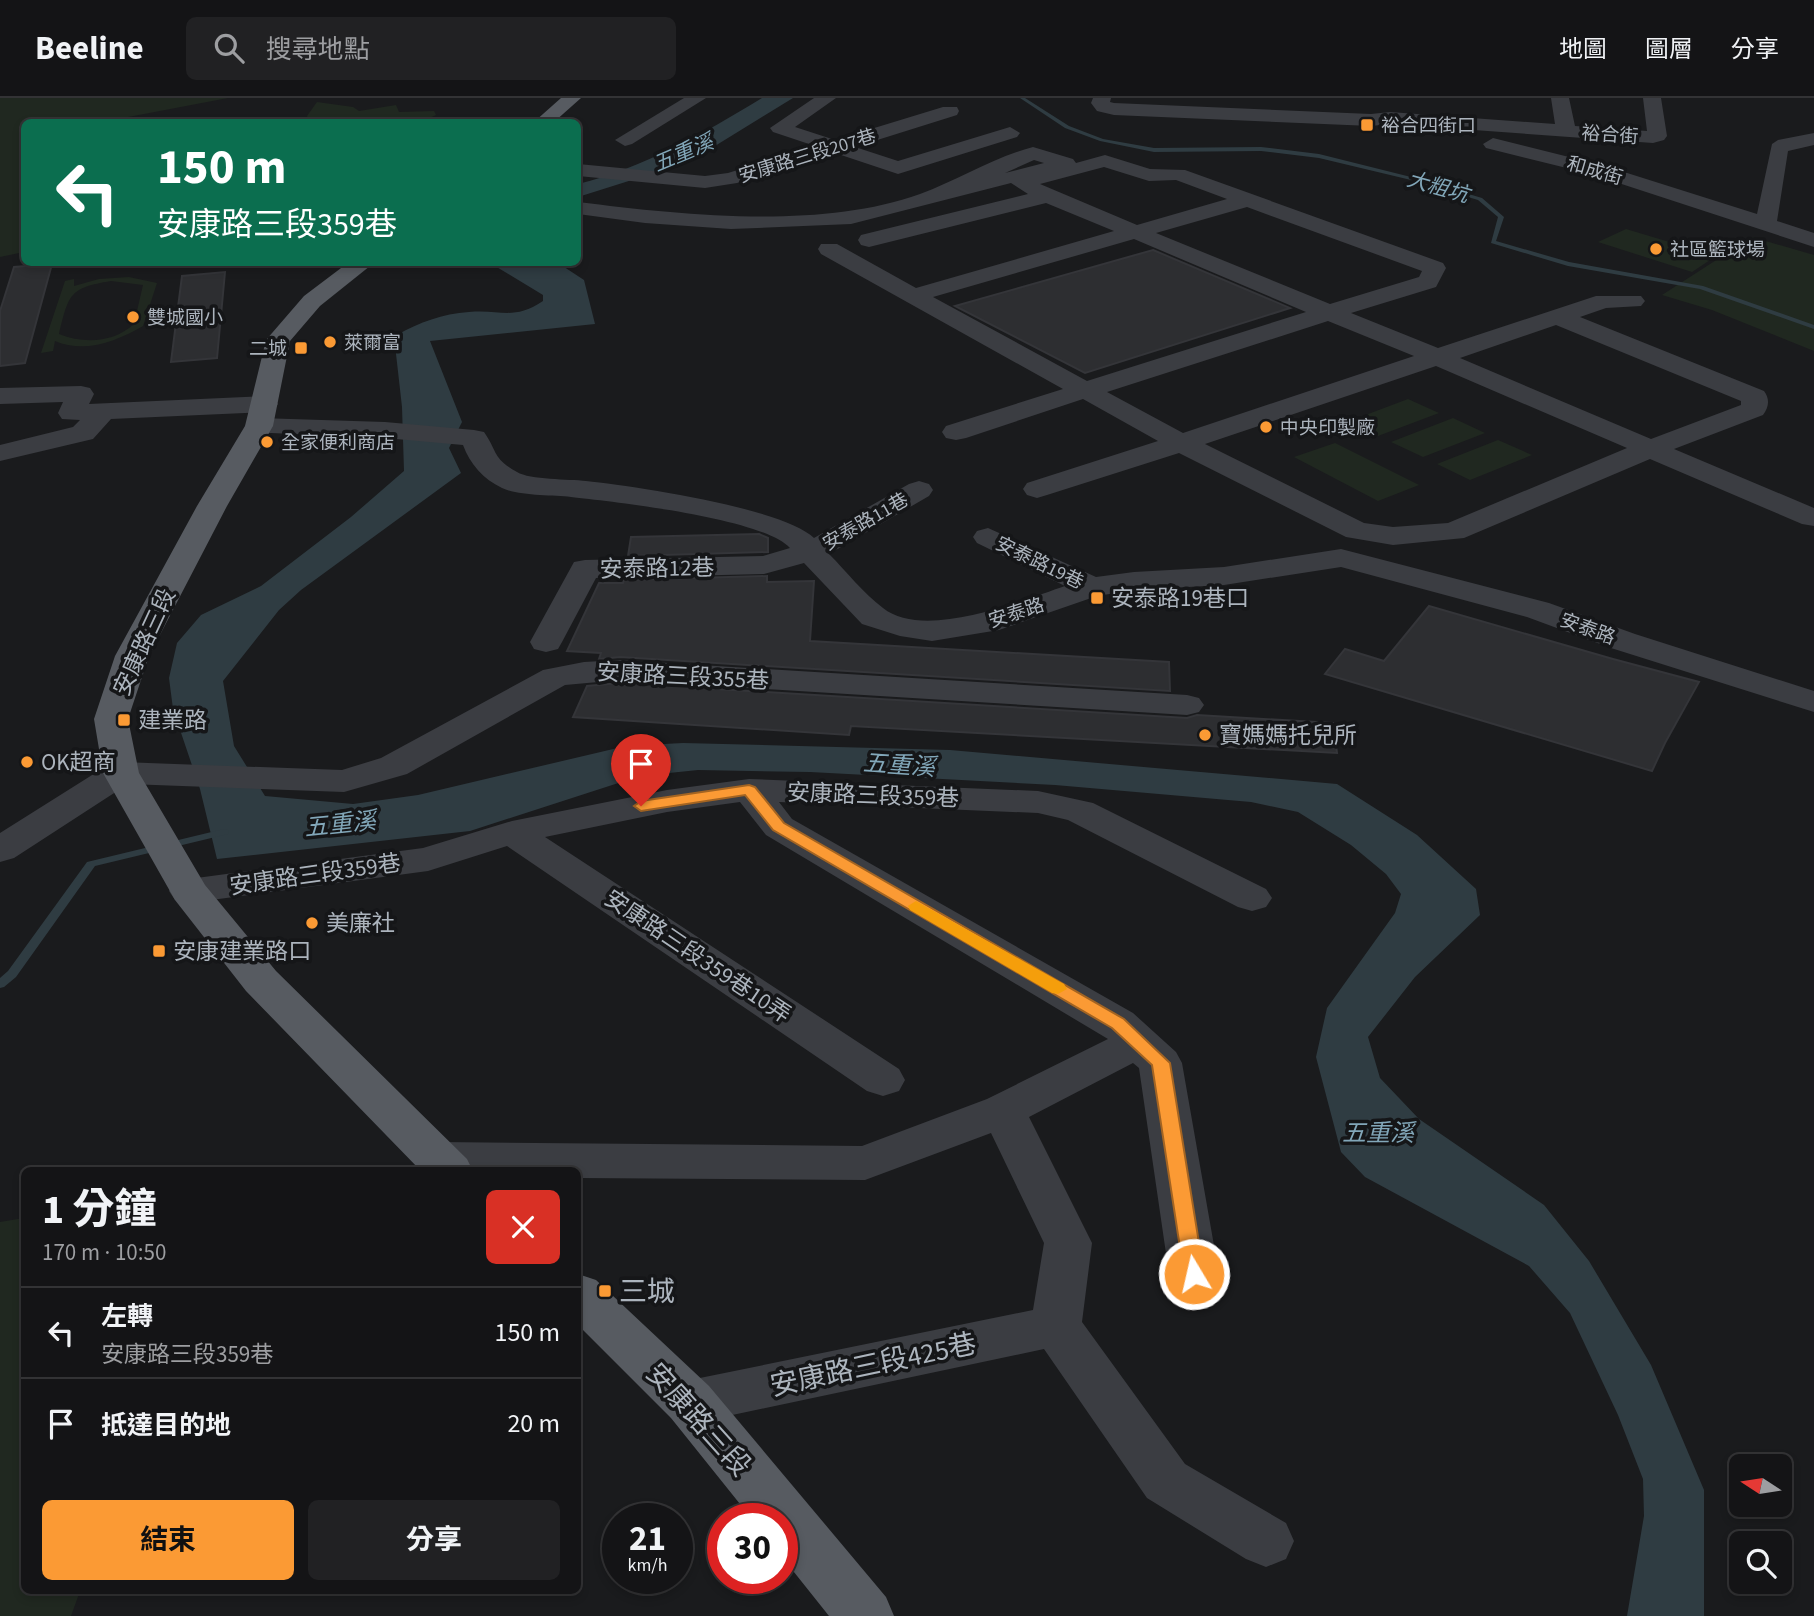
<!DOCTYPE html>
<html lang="zh-TW">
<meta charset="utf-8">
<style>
body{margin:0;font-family:"Source Sans 3","Noto Sans TC",sans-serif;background:#212123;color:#f1f3f6;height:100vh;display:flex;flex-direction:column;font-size:26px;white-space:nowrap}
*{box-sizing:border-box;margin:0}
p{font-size:23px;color:#9d9ea1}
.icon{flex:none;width:38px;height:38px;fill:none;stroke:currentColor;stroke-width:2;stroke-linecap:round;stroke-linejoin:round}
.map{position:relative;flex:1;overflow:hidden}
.drawer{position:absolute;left:21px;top:1069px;width:560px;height:427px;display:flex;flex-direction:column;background:#141416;border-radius:10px;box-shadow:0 4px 10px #0003,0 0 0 2px #333335}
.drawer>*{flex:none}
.banner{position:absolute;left:21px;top:21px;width:560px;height:147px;border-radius:10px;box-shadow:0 4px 10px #0003,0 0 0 2px #333335;background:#0b6e4f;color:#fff;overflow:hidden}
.needle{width:46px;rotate:282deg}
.tools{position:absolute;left:1729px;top:1356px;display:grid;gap:14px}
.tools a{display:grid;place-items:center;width:63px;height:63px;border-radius:10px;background:#141416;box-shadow:0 4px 10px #0003,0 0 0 2px #333335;font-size:35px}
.speed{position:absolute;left:602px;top:1405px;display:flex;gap:14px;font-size:35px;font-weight:700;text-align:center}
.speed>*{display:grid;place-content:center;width:91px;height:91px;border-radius:50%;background:#141416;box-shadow:0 4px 10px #0003,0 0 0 2px #333335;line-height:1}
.speed small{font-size:18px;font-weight:400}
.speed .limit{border:10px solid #d22;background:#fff;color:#111}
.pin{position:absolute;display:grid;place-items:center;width:60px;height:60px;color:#fff;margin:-72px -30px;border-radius:50% 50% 50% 0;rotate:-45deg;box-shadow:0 0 7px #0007}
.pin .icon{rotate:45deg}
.me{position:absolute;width:77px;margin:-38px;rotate:351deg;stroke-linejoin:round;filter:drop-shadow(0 0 5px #0008)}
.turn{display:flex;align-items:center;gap:24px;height:147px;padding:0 21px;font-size:32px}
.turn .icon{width:91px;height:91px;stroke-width:2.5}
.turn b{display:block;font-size:49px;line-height:60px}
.round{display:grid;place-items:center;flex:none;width:74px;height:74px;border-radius:10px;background:#212123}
.overview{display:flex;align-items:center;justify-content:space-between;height:119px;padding:0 21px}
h1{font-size:42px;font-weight:700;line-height:52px}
.cta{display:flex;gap:14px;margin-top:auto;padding:14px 21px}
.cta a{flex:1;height:80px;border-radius:10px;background:#fb9a34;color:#111;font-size:28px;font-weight:700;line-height:80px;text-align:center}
.cta a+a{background:#212123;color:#f1f3f6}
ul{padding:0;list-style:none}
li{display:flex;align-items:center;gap:21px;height:91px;padding:0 21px;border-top:2px solid #333335}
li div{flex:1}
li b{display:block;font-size:26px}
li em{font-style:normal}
header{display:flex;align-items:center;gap:42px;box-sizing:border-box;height:98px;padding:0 35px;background:#141416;border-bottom:2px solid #333335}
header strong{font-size:33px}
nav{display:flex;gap:38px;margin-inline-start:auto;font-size:24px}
.search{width:490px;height:63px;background:#212123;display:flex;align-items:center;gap:18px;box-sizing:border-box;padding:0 24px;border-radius:10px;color:#9d9ea1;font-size:26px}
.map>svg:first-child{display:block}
.green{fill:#202820;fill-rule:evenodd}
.water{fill:#2f3c42}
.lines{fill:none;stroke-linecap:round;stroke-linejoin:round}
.stream{fill:#2f3c42;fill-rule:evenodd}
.building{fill:#2d2e31;stroke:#343539;stroke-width:2}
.minor{fill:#3b3d42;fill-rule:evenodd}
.major{fill:#575b61;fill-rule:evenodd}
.route{fill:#fb9a34;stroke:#a36422;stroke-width:2}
.slow{fill:#f59e0b}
.poi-dot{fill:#fb9a34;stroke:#151618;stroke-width:2.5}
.labels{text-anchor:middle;stroke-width:7;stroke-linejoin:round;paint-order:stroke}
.far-poi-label{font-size:19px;fill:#acb4bd;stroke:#151618;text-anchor:start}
.far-street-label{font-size:19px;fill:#acb4bd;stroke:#151618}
.far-water-label{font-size:21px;font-style:italic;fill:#82a7b9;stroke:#151618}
.street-label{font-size:23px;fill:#acb4bd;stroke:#151618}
.poi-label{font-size:23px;fill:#acb4bd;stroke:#151618;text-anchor:start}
.water-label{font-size:24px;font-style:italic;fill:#82a7b9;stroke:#151618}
.near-poi-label{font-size:28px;fill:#acb4bd;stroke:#151618;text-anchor:start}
.near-street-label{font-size:28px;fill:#acb4bd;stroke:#151618}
</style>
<header>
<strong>Beeline</strong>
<div class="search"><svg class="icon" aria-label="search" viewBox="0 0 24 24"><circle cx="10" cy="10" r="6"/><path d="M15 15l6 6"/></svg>搜尋地點</div>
<nav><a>地圖</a><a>圖層</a><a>分享</a></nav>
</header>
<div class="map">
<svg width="1814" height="1518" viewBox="0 0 1814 1518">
<rect width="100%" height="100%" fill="#1a1b1d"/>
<g class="green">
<path d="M0,0H228L123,20L155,24H24V154L0,159Z"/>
<path d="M317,4L353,9L359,13L396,7L399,14L434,13L436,17L421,24H303L309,23L307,18Z"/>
<path d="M1626,131L1716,158L1692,174L1598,144Z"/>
<path d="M1752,139L1814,157V253L1712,212L1662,197Z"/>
<path d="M129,179L157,185L143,228C117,243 85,256 55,243L53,253L41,255L65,183L74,181V188L99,181ZM111,183L143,187L134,226C113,245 84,246 59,236C69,196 69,190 111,183Z"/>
<path d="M1408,301L1439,315L1378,338L1347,324Z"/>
<path d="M1453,320L1485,335L1423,359L1391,344Z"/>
<path d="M1498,342L1532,357L1470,382L1437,366Z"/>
<path d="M1335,345L1419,387L1378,403L1294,359Z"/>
<path d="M24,1120V1493H80L71,1518H0V1124Z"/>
</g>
<g class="water">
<path d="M762,0H793L689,64L578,99V86C645,69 703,36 762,0Z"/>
<path d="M490,165H558L584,182L595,226L430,243L462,324L449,350L461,375L301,492L279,512L223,583L234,648L265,698L353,706L418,697L626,648L683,645L950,652L1337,686L1417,737L1476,791L1480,817L1415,879L1368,939L1380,980L1419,1021L1544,1107L1589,1163L1651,1267L1704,1392V1518H1627L1644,1418L1643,1381L1618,1317L1570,1215L1529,1168L1365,1079L1341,1054L1316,959L1327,910L1395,815L1401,796L1386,776L1351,747L1298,714L1251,704L1055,687L810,674L698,672L640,678L470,733L217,761L200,691L173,611L169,580L177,545L201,517L261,488L351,419L404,373L402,309L395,247L397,237C420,224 442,216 469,214C501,211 513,223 543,203V197Z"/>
</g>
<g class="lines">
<g class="stream">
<path d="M1020,0H1025L1069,28L1103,41L1154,50L1261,49L1319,56L1415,80L1482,100L1504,119L1496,143L1569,164L1703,188L1814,227V231L1700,191L1568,168L1491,145L1498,119L1478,102L1411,82L1319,60L1261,53L1154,54L1100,43L1065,30Z"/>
<path d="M224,731L228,732L229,734L228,736L95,768L16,879L4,889L0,890V880L8,873L87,764Z"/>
</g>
</g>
<g class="building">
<path d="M1153,152L1290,210L1085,275L955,208Z"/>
<path d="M52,166L25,265L0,268V213L14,169Z"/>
<path d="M225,174L217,260L171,264L182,178Z"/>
<path d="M759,436L768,440V454L628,458L631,439Z"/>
<path d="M767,478V484L814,483L810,543L1169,564L1170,593L620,559L599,561L601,555L567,553L599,485H623L624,482Z"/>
<path d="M1429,508L1613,561L1699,584L1665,645L1652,673L1325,576L1345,551L1384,563Z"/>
<path d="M620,585L1187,620L1197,617L1333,625L1337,655L851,628L849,637L573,619L587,588Z"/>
</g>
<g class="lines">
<g class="minor">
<path d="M684,0H706L632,46L625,48L615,42Z"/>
<path d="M814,0H836L795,29L835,42L943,9H957L959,13L957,17L855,49L898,63L1010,29L1020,35L1017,39L898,76L835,55L737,85L705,90L578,78V66L705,78L728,75L815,48L773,34L770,30Z"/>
<path d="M1093,0H1111L1110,4L1114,5L1371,16L1390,14L1555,26L1551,0H1569L1575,28L1647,33L1643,0H1661L1667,38L1664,42L1653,45L1390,26L1371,28L1114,17L1097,13L1091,5Z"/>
<path d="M1814,35V47L1788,53L1777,123L1814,135V149L1591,76L1486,50L1483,46L1493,40L1605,68L1757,116L1772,46L1778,42Z"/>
<path d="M1033,49L1073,61L1076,65L1105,57L1150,71L1185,72L1443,165L1446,170L1436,189L1351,215L1438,250L1596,198H1641L1645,203L1641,208L1606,210L1580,219L1764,293C1770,301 1769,309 1763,317L1674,351L1814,410V428L1802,426L1650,361L1464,440L1393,447L1346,439L1179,355L1047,397L1037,400L1027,397L1023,391L1027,385L1158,343L1083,301L966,340L956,342L946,340L942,334L946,328L1063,291L821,156L818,151L821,146H837L916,190L1114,133L1046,105L869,149L861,147L858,142L861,137L1028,96L1011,85L851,126L731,131L645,125L578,116V104C682,117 820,132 920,96C958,82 994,59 1033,49ZM1034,62L1044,65L1005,75ZM1104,69L1149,83L1176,82L1227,101L1137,127L1040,86ZM1247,109L1422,173L1419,179L1330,206L1156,135ZM1134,141L1306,214L1087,283L933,199ZM1328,223L1414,258L1183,335L1107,294ZM1556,227L1741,303V307L1651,341L1460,260ZM1436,268L1627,350L1448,425L1393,429L1364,425L1205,346Z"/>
<path d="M81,288L90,290L94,296L89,306L265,298L274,300L278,306L274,312L265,314L111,321L93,341L0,363V347L73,329L80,322L62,321L58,315L63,304L0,306V290Z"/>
<path d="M259,320L385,324L474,332L484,334C498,354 492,360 517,374C530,382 569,381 586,383C633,388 784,410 814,440L909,386L919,383L929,386L933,392L929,398L829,456C847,474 863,495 883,510C924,543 1021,503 1065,488L977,445L973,439L977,433L988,430L1096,479L1134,474L1224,469L1341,451L1549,505L1635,536L1814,593V614L1611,550L1527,519L1341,469L1224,487L1134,492L1097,498L999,532L932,543L900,538L862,526L804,465L764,476L596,480L562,544L558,551L546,554L534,551L530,544L574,464L585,462L763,458L790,450C762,420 616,404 571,399C552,397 518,398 502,390C483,381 470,366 463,347L385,340L249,334L245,328L249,322Z"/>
<path d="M620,562L1187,597L1199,600L1204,607L1199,614L1187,617L620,582L565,587L407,676L344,694L128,686L14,760L0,764V735L108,667L121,664L342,672L381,660L543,572L584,564Z"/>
<path d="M749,681L1038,693L1093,705L1266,791L1272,800L1266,809L1252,813L1238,809L1068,722L1038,715L779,704L792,721L1133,915L1176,954L1182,965L1219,1176L1212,1190L1194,1196L1176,1190L1169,1176L1139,970L1133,965L1029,1019L1092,1145L1082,1224L1185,1366L1286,1425L1294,1443L1286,1461L1266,1469L1246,1461L1147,1400L1044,1251L690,1326L671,1320L664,1304L671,1288L690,1282L1033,1212L1044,1145L991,1035L865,1082L578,1080V1073H421L415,1061L422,1049L438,1044L862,1048L987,1001L1108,941L766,737L740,704L667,714L545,739L899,971L905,982L899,993L883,998L867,993L507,748L428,773L189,805L175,802L169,793L175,784L189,781L423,750L512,723L667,692Z"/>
</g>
<g class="major">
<path d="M561,0H581L554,24H534Z"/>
<path d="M349,164H375L320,208L290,243L273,328L227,408L149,558L128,621L139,675L205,787L276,873L467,1061L473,1073H421L246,893L175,802L103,675L94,621L115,558L197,408L245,328L266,242L304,198Z"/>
<path d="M578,1176L596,1182L709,1288L886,1499L894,1518H829L782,1459V1421H752L671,1320L578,1227Z"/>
</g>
</g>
<path class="route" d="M749,687L755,689L784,725L1124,921L1170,965L1204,1176L1201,1182L1194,1184L1187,1182L1184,1176L1152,967L1112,930L773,732L745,697L641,713L634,708L641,703Z"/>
<path class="slow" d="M916,803L1064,886L1067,891L1058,896L1052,895L910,812L908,808Z"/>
<g class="poi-dot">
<rect x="1360" y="20" width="14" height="14" rx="3.5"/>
<circle cx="1656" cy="151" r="7"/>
<circle cx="133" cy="219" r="7"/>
<circle cx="330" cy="244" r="7"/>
<rect x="294" y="243" width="14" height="14" rx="3.5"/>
<circle cx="1266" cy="329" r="7"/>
<circle cx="267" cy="344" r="7"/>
<rect x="1090" y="493" width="14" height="14" rx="3.5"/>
<rect x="117" y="615" width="14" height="14" rx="3.5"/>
<circle cx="1205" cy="637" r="7"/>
<circle cx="27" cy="664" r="7"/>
<circle cx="312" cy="825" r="7"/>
<rect x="152" y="846" width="14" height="14" rx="3.5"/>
<rect x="598" y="1186" width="14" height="14" rx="3.5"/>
</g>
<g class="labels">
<g class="far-poi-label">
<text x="1381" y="34">裕合四街口</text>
<text x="1670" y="158">社區籃球場</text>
<text x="147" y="226">雙城國小</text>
<text x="344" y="251">萊爾富</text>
<text x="287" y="257" text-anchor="end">二城</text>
<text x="1280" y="336">中央印製廠</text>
<text x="281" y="351">全家便利商店</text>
</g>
<g class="far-street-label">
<text transform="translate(1610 36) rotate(4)" y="7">裕合街</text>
<text transform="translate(807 57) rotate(-17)" y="7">安康路三段207巷</text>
<text transform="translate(1595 72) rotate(16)" y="7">和成街</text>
<text transform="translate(865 423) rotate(-30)" y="7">安泰路11巷</text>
<text transform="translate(1040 464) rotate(26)" y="7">安泰路19巷</text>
<text transform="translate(1016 514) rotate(-18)" y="7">安泰路</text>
<text transform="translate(1588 530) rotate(20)" y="7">安泰路</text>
</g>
<g class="far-water-label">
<text transform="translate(683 55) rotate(-23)" y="7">五重溪</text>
<text transform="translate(1438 89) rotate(16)" y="7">大粗坑</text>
</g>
<g class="street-label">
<text transform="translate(657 470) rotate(-1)" y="8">安泰路12巷</text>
<text transform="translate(144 544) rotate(-65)" y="8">安康路三段</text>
<text transform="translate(683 578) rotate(3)" y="8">安康路三段355巷</text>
<text transform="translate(873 697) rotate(2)" y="8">安康路三段359巷</text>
<text transform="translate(315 776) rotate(-8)" y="8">安康路三段359巷</text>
<text transform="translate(698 858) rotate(34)" y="8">安康路三段359巷10弄</text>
</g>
<g class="poi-label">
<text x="1111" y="508">安泰路19巷口</text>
<text x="138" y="630">建業路</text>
<text x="1219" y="645">寶媽媽托兒所</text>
<text x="41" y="672">OK超商</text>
<text x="326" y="833">美廉社</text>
<text x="173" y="861">安康建業路口</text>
</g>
<g class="water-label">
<text transform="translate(899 667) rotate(4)" y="8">五重溪</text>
<text transform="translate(340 726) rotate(-6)" y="8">五重溪</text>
<text x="1378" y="1043">五重溪</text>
</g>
<g class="near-poi-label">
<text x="619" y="1203">三城</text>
</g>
<g class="near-street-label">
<text transform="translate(873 1266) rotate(-12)" y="10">安康路三段425巷</text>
<text transform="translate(699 1321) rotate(48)" y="10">安康路三段</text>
</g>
</g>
</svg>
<div class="tools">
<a><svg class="needle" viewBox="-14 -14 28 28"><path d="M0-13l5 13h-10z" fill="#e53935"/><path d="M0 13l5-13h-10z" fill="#9d9ea1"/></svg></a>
<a><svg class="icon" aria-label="search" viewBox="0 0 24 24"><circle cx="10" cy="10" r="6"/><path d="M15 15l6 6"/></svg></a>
</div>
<div class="speed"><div>21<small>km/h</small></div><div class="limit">30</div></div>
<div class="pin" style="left:641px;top:708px;background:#d93025"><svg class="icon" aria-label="arrive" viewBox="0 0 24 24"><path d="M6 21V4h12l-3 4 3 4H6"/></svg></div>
<svg class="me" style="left:1194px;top:1176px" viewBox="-20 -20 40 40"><circle r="17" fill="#fb9a34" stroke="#fff" stroke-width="3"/><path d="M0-11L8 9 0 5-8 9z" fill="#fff"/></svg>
<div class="banner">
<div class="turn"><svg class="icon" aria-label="left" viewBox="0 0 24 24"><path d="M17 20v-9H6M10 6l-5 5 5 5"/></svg><div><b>150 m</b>安康路三段359巷</div></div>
</div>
<section class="drawer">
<div class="overview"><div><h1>1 分鐘</h1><p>170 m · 10:50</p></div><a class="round" style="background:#d93025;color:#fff"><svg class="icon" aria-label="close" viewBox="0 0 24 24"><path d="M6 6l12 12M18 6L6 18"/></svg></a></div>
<ul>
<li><svg class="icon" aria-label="left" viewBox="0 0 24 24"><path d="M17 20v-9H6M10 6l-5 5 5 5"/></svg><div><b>左轉</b><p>安康路三段359巷</p></div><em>150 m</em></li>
<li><svg class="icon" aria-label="arrive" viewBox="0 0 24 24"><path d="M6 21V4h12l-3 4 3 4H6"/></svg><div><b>抵達目的地</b></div><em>20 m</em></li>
</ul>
<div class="cta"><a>結束</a><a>分享</a></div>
</section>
</div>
